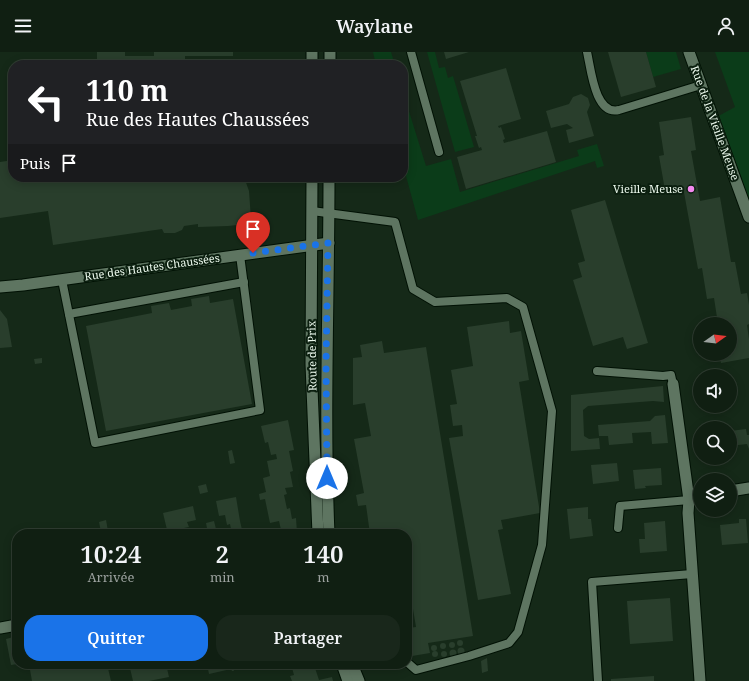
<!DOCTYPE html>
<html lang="fr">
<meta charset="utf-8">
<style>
body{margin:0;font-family:"Noto Serif",serif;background:#19271b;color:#f1f3f6;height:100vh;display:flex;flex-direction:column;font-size:15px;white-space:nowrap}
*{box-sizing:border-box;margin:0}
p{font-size:13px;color:#9ca29f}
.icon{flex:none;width:22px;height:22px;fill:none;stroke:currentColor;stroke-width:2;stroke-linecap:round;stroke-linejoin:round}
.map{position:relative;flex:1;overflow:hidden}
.sheet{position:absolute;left:12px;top:477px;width:400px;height:140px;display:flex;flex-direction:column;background:#101f12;border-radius:16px;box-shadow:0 2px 10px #0003,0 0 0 1px #303d32}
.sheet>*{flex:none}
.top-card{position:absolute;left:8px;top:8px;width:400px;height:122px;border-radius:16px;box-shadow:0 2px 10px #0003,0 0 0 1px #303d32;background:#202124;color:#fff;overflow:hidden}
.needle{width:26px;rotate:76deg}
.controls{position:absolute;left:693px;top:265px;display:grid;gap:8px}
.controls a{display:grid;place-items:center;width:44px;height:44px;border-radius:50%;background:#101f12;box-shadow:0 2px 10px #0003,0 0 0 1px #303d32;font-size:20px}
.pin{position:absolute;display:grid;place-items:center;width:34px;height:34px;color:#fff;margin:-41px -17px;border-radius:50% 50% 50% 0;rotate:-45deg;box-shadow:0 0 4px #0007}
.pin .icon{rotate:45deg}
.me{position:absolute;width:44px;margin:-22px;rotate:0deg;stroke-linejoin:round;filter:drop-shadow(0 0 3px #0008)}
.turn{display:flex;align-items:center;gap:14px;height:84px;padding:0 12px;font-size:18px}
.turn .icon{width:52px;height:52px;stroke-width:2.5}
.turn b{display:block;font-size:28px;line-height:34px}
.then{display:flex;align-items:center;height:38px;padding:0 12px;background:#0003;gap:8px;font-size:15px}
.eta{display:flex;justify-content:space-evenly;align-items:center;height:68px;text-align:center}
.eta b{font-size:24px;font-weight:600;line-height:28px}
.primary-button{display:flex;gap:8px;margin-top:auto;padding:8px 12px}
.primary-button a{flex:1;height:46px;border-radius:16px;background:#1a73e8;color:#fff;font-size:16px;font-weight:600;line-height:46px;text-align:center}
.primary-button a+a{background:#19271b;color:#f1f3f6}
header{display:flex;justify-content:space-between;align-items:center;height:52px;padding:0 12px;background:#101f12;font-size:18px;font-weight:600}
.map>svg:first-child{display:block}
.green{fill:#0b3c19}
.building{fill:#293e2c}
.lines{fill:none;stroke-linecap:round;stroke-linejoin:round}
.service-casing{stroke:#011104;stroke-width:10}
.minor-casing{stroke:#011104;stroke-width:13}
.secondary-casing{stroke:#011104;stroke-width:13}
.service{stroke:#5e7561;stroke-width:8}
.minor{stroke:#5e7561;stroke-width:11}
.secondary{stroke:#5e7561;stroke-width:11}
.route{stroke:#1a73e8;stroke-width:7;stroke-dasharray:0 12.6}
.poi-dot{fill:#f489f0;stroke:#0b1f0f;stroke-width:1.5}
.labels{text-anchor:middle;stroke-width:4;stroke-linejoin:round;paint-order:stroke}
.street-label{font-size:11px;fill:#ecf9ed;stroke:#0b1f0f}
.poi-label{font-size:11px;fill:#ecf9ed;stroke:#0b1f0f;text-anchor:end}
</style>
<header><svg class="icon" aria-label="menu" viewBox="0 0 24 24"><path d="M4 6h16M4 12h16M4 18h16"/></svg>Waylane<svg class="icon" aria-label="person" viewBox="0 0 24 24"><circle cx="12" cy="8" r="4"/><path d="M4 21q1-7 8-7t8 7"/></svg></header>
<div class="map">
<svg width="749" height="629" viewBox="0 0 749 629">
<rect width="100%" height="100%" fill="#152918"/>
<g class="green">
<path d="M373,0H391L395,13H376Z"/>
<path d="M427,0H435L439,16L445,15L448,26L453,24L474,95L455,100Z"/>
<path d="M646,0H676L681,17L653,25Z"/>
<path d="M715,0H749V165L713,67L735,55Z"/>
<path d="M403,40L426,114L451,107L460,140L579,104L577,98L597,92L604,114L597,116L595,109L418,168L403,113Z"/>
</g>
<g class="building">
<path d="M97,0H125V4H154V0H233V4H185V13H97Z"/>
<path d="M444,0H469L446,7Z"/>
<path d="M608,0H646L656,35L621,45Z"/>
<path d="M506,16L521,67L498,74L499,76L501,75L505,87L503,88L504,91L547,79L556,110L466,137L457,105L482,98L481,95L479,96L475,84H477L460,29Z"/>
<path d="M581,42L588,46L590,53L587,60L594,84L569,91L566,78L573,76L567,72L551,76L546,59L569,52L573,45Z"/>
<path d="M691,65L696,98L691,99L700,149L720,145L731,210H735L741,242L747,241L749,253V272L747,273L749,287V306L721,311L719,302H730V272H718L714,246L707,247L702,216L698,217L683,135L665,138L659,104L664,103L659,70Z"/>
<path d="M13,108V125H244L249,139L251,167L247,172L228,174L198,175V172L184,174L182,178L175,181H164L162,177L53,193L48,159L0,166V110Z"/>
<path d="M376,125H399L400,127L376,126Z"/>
<path d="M605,148L648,291L627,297L623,285L593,294L573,228L582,225L578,211L585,209L571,158Z"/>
<path d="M209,244L210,251L233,247L252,352L106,379L86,274L152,261L151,254L169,251L171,258L192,254L191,247Z"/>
<path d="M0,258L7,267L12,295L0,296Z"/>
<path d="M509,269L510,281L521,279L529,328L519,330L540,461L501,468L503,477L498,478L511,542L478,548L449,386L463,384L462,373L453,374L450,353L457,352L451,318L473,314L467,275Z"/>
<path d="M382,289L384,301L426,295L473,584L428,591L430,601L412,604L407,600V576L416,575L413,557L407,558V482H370L366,453L358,454L356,443L364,441L354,387L371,384L365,351L353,353V306L362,305L360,293Z"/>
<path d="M42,306V311L35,312L34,307Z"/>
<path d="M663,334L664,350L653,349L588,354L583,358L584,384L589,387L599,386L600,397L571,399V343Z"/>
<path d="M665,363L668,391L652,392L651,380L632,381L633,391L609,393L608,384H599L598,373L650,369L655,364Z"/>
<path d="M288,368L294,398L289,399L293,419L290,420L293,435L285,436L287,442L284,443L287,457L290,456L292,467L296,466L297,481L295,482H282L279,469L270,471L265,447L260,448L259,442L266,440L263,426L270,424L267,409L277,407L276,402L271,403L268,390L265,391L261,374Z"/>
<path d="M746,377L747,383H749V397L747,392L730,394V379Z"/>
<path d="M232,398L235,411L230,412L228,399Z"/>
<path d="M617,411L619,429L593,432L591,413Z"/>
<path d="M661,416L662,433L645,434L646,436L635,437L633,418Z"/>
<path d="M206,432L208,440L200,442L198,434Z"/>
<path d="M236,445L240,469L243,482H232L230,472L227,473L225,463L219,464L216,449Z"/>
<path d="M193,454L196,468L187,470L189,475L174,478L175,482H168L163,461Z"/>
<path d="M588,455V467H591L593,484L570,487L567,457Z"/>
<path d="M739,467H746L748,491L722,493L720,473L739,471Z"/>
<path d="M106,468L108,479L101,480L99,470Z"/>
<path d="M214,469L217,481L208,482L206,471Z"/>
<path d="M665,469L667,499L640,501L639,487H645L644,471Z"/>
<path d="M17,534V555H16L12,549L15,548L13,535Z"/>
<path d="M670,546L673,589L630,592L627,549Z"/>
<path d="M17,584V612L11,613L6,587Z"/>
<circle cx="460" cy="591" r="3"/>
<circle cx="452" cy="593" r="3"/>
<circle cx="443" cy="594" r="3"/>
<circle cx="434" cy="596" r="3"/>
<circle cx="461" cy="599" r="3.5"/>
<circle cx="453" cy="601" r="3.5"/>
<circle cx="444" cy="602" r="3"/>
<circle cx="435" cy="602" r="3"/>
<path d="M487,606L488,619L482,621L481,609Z"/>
<path d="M29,612H107L111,629H32Z"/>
<path d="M129,612H149V615L166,612L169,625L149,629H133Z"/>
<path d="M230,612H254V613H251L252,616L245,617V614L233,616L234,619H232L231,617L209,622L208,617Z"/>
<path d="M291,612H317L318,615L315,616L319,628L332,625L333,629H292L290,624L294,623Z"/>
<path d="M654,624V629H611V627Z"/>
</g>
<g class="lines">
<g class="service-casing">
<g id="service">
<path d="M411,0L439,100"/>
<path d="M587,0C591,17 595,64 619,58L701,33"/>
<path d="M312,159L395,170L413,237L435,250L507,246L523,255L552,359L542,493L518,580L509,591L469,604L416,618L408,611"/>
<path d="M62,228L95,391L260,358L240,203"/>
<path d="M69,262L244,230"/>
<path d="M597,319L663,324L671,323L673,332"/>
<path d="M618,476L620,454L689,448"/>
<path d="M598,629L592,530L692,522"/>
</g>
</g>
<g class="minor-casing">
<g id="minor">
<path d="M689,0L749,165"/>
<path d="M0,235L23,233L329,191"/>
<path d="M673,332L689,448L688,461L700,629"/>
<path d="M730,439L749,436"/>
<path d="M689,448L700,445"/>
<path d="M0,576L17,573"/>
</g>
</g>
<g class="secondary-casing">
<g id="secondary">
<path d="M312,13V0"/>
<path d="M330,13V0"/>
<path d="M312,125L311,312L318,482"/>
<path d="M329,125C329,244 324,363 329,482"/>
<path d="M342,612L348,629"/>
<path d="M352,612L359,629"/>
</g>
</g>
<use href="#service" class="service"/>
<use href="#minor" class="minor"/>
<use href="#secondary" class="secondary"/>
</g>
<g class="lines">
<path class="route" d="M253,201L328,191L326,311L327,426"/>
</g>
<circle class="poi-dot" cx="691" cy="137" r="4"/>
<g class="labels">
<g class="street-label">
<text transform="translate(715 71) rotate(70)" y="4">Rue de la Vieille Meuse</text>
<text transform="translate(152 215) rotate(-8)" y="4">Rue des Hautes Chaussées</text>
<text transform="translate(312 304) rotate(-91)" y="4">Route de Prix</text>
</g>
<g class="poi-label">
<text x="683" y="141">Vieille Meuse</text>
</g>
</g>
</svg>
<div class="controls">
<a><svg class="needle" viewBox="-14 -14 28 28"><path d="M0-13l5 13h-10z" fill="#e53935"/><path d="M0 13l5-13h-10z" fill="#9ca29f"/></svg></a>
<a><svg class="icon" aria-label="sound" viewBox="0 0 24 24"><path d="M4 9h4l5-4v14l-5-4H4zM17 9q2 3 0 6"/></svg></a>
<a><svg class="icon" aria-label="search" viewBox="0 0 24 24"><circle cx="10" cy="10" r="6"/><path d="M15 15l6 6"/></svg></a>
<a><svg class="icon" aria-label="layers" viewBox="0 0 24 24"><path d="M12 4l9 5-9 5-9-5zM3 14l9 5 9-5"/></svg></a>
</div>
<div class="pin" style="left:253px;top:201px;background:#d93025"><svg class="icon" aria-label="arrive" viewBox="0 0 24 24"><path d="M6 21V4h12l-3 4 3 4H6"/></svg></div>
<svg class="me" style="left:327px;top:426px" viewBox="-20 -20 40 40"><circle r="19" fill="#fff"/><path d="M0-13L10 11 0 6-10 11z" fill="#1a73e8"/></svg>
<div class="top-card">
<div class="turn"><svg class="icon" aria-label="left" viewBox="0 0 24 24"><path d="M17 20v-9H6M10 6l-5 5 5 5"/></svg><div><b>110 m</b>Rue des Hautes Chaussées</div></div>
<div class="then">Puis<svg class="icon" aria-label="arrive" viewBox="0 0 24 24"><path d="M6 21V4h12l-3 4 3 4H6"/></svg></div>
</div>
<section class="sheet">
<div class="eta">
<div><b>10:24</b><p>Arrivée</p></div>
<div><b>2</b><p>min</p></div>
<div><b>140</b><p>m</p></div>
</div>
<div class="primary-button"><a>Quitter</a><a>Partager</a></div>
</section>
</div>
